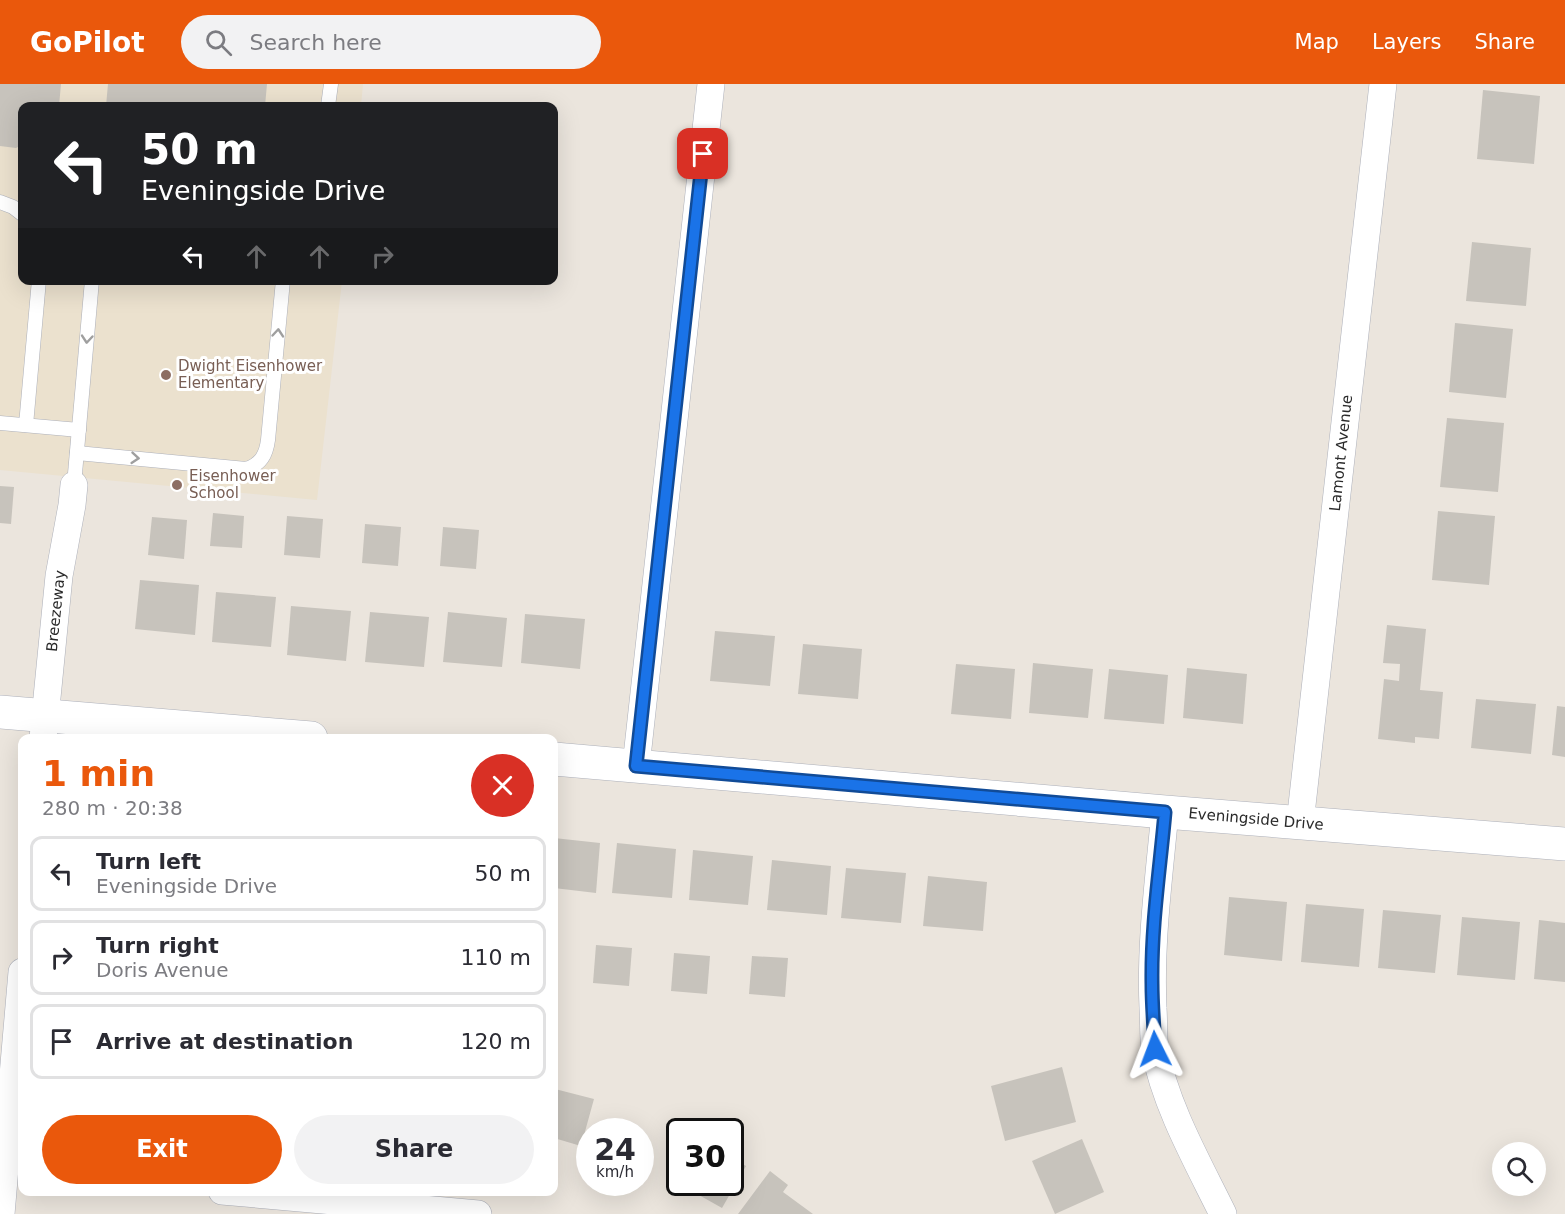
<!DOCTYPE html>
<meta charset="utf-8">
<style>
body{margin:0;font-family:"DejaVu Sans",sans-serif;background:#f2f2f3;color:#2b2b33;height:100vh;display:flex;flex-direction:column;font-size:22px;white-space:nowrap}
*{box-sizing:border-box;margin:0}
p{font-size:20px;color:#7c7c81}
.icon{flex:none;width:33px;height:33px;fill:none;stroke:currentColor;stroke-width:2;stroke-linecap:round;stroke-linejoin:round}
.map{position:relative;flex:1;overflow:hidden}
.sheet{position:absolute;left:18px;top:650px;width:540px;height:462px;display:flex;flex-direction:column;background:#fff;border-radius:12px;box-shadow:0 6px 24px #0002}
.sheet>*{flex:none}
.top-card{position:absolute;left:18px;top:18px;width:540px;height:183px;border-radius:12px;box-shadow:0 6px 24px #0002;background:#202124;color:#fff;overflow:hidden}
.tools{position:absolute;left:1492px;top:1058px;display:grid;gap:12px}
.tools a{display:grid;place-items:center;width:54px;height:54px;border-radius:50%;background:#fff;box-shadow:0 6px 24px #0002;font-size:30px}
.speed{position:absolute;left:576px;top:1034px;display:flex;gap:12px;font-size:30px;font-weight:700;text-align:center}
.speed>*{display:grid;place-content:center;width:78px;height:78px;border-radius:50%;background:#fff;box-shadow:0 6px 24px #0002;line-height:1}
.speed small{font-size:15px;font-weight:400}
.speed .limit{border:3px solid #111;border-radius:9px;background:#fff;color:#111}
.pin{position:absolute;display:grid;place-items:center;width:51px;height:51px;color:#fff;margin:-26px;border-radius:12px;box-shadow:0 3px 9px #0006}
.me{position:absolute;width:66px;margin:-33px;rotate:357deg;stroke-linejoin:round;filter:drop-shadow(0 0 4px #0008)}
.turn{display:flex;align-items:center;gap:21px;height:126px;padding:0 24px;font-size:27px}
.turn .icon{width:78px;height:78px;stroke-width:2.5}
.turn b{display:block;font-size:42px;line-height:51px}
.lanes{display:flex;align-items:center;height:57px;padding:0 24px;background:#0003;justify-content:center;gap:30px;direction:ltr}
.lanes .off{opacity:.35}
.round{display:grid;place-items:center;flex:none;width:63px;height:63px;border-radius:32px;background:#f2f2f3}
.overview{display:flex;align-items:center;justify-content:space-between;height:102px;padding:0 24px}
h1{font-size:36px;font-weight:800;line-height:45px;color:#ea580c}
.primary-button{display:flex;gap:12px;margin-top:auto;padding:12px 24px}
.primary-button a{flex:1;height:69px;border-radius:36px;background:#ea580c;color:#fff;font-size:24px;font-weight:800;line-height:69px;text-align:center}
.primary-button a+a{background:#f2f2f3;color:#2b2b33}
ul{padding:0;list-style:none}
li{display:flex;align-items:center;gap:18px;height:75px;margin:0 12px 9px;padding:0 12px;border:3px solid #e1e1e2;border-radius:12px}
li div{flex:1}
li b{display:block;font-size:22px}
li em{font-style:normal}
header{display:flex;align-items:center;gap:36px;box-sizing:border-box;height:84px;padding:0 30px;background:#ea580c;color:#fff}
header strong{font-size:28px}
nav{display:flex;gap:33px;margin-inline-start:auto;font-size:21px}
.search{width:420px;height:54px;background:#f2f2f3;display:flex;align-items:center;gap:15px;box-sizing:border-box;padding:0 21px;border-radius:33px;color:#7c7c81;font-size:22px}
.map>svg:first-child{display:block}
.education{fill:#ebe1ce}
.building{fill:#c7c3bc}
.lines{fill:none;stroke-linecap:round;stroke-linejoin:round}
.lane-casing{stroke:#adb0ba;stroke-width:15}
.street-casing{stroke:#adb0ba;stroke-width:28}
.secondary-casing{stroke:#adb0ba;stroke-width:34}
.lane{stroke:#fff;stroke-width:14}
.street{stroke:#fff;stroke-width:27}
.secondary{stroke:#fff;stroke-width:33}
.oneway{stroke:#9f9f9f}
.route-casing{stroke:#114b97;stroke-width:15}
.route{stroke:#1a73e8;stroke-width:10}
.education-dot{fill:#8d6e63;stroke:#fff;stroke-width:2}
.labels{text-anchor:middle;stroke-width:6;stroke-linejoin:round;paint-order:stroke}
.education-label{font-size:15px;fill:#785e54;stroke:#fff;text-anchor:start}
.street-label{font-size:15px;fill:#2a2a2a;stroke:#fff}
</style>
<header>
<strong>GoPilot</strong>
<div class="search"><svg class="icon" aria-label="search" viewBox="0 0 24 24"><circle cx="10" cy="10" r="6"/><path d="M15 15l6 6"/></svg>Search here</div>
<nav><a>Map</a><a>Layers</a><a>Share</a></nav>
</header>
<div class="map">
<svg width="1565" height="1130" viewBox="0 0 1565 1130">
<rect width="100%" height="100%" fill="#ebe5dd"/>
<path class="education" d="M0,0H363L361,22H22V196L342,197L317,416L0,386Z"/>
<g class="building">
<path d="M0,0H61L59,22H22V61L16,64L0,62Z"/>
<path d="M108,0H267L265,22H106Z"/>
<path d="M1483,6L1540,12L1534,80L1477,75Z"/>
<path d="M1472,158L1531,164L1526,222L1466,217Z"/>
<path d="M1455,239L1513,245L1506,314L1449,308Z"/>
<path d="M1447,334L1504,339L1498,408L1440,403Z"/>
<path d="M0,402L14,403L11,440L0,439Z"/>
<path d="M1438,427L1495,432L1489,501L1432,496Z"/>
<path d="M213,429L244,432L242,464L210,462Z"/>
<path d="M287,432L323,435L320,474L284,471Z"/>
<path d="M152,433L187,436L184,475L148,471Z"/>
<path d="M365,440L401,443L398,482L362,479Z"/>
<path d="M443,443L479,446L476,485L440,482Z"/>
<path d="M140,496L199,501L195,551L135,545Z"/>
<path d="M216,508L276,513L271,563L212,558Z"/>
<path d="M291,522L351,527L346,577L287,571Z"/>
<path d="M370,528L429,533L424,583L365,578Z"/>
<path d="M448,528L507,534L502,583L443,578Z"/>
<path d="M525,530L585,535L580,585L521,579Z"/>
<path d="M1387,541L1426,545L1420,606L1443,608L1439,655L1415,653V659L1378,655L1384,595L1399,597L1400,580L1383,579Z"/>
<path d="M715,547L775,552L770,602L710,597Z"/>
<path d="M803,560L862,565L858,615L798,610Z"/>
<path d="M1033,579L1093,585L1088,634L1029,629Z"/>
<path d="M956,580L1015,585L1011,635L951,630Z"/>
<path d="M1187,584L1247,590L1243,640L1183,634Z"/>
<path d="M1109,585L1168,591L1164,640L1104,635Z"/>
<path d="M1476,615L1536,620L1531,670L1471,664Z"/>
<path d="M1557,622L1565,623V673L1552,671Z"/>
<path d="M554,754L600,759L596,809L554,804Z"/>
<path d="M617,759L676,765L672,814L612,809Z"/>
<path d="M693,766L753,772L748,821L689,816Z"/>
<path d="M772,776L831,782L827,831L767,826Z"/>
<path d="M846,784L906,789L901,839L841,834Z"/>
<path d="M928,792L987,798L983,847L923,842Z"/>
<path d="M1229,813L1287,818L1282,877L1224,871Z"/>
<path d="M1306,820L1364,825L1359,883L1301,878Z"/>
<path d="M1383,826L1441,831L1435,889L1378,884Z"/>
<path d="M1462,833L1520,838L1515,896L1457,891Z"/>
<path d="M1539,836L1565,839V898L1534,895Z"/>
<path d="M596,861L632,864L629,902L593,899Z"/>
<path d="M674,869L710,872L707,910L671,907Z"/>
<path d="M752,872L788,874L785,913L749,910Z"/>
<path d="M1062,983L1076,1038L1005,1057L991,1002Z"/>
<path d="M554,995L558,996L555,1005L594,1015L581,1062L554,1054Z"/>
<path d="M1082,1055L1104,1108L1055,1130L1032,1077Z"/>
<path d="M680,1072V1098H730V1073L746,1082L722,1124L667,1093Z"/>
<path d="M770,1087L788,1101L783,1108L813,1130H738Z"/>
</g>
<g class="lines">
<g class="lane-casing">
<g id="lane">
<path d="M328,22L331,0"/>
<path d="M0,118L13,123L22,130"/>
<path d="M0,339L79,346"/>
<path d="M26,341L39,196"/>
<path d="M77,369L246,385C261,380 266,371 268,356L283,196"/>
<path d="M74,401L92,196"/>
</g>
</g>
<g class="street-casing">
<g id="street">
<path d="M43,654L59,492L72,421L74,401"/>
<path d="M636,682L711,0"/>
<path d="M1165,728C1159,793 1150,859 1153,924C1154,938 1153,952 1155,966C1165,1021 1198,1079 1223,1130"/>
<path d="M1300,739L1383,0"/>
<path d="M222,1107L478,1130"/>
<path d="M1,1130L22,888"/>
</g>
</g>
<g class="secondary-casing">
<g id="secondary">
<path d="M0,628L311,654"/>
<path d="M554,675L1165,728L1565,760"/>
</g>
</g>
<use href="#lane" class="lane"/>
<use href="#street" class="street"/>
<use href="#secondary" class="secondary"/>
</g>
<defs><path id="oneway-chevron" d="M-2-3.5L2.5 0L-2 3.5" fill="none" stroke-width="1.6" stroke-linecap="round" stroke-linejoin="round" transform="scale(1.5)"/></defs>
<g class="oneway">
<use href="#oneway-chevron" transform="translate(278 249) rotate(-85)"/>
<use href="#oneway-chevron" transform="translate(87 255) rotate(95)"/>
<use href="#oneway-chevron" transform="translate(135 374) rotate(5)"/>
</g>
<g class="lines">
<g class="route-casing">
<path id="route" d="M703,70L636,682L1165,728C1160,785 1151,842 1152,900C1152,921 1154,943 1155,965"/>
</g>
<use href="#route" class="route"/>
</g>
<g class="education-dot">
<circle cx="166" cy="291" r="6"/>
<circle cx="177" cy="401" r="6"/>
</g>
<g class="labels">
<g class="education-label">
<text x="178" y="287">Dwight Eisenhower<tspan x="178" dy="17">Elementary</tspan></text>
<text x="189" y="397">Eisenhower<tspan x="189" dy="17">School</tspan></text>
</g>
<g class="street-label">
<text transform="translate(1341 369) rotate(-84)" y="5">Lamont Avenue</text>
<text transform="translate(56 527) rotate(-84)" y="5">Breezeway</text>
<text transform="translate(1256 735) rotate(5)" y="5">Eveningside Drive</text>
</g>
</g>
</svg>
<div class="tools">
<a><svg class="icon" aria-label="search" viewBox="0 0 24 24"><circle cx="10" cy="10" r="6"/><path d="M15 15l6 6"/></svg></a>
</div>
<div class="speed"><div>24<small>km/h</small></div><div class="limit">30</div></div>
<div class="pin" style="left:703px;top:70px;background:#d93025"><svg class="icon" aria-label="arrive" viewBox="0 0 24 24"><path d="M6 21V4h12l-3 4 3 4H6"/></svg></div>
<svg class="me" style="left:1155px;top:965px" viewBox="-20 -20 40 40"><path d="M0-17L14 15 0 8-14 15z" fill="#1a73e8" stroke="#fff" stroke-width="4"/></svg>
<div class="top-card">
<div class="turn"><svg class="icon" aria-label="left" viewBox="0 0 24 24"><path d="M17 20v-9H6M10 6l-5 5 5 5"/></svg><div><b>50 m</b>Eveningside Drive</div></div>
<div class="lanes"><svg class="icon" aria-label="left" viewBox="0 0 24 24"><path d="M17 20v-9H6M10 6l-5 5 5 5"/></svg><svg class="icon off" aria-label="ahead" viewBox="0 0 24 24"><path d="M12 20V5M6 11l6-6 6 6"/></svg><svg class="icon off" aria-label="ahead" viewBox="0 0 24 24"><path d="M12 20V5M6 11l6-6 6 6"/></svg><svg class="icon off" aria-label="right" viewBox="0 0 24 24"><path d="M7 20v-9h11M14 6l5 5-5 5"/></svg></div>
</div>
<section class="sheet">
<div class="overview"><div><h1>1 min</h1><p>280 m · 20:38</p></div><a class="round" style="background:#d93025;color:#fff"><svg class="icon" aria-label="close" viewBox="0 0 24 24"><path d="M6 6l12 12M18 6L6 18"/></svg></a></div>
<ul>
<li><svg class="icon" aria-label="left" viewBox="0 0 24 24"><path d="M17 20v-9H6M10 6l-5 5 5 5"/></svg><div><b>Turn left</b><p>Eveningside Drive</p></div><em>50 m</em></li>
<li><svg class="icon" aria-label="right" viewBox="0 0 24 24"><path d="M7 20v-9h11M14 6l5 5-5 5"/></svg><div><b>Turn right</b><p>Doris Avenue</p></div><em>110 m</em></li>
<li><svg class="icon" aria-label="arrive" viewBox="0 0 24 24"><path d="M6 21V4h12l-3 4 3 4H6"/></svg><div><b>Arrive at destination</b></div><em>120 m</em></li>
</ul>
<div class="primary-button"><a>Exit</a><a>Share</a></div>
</section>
</div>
